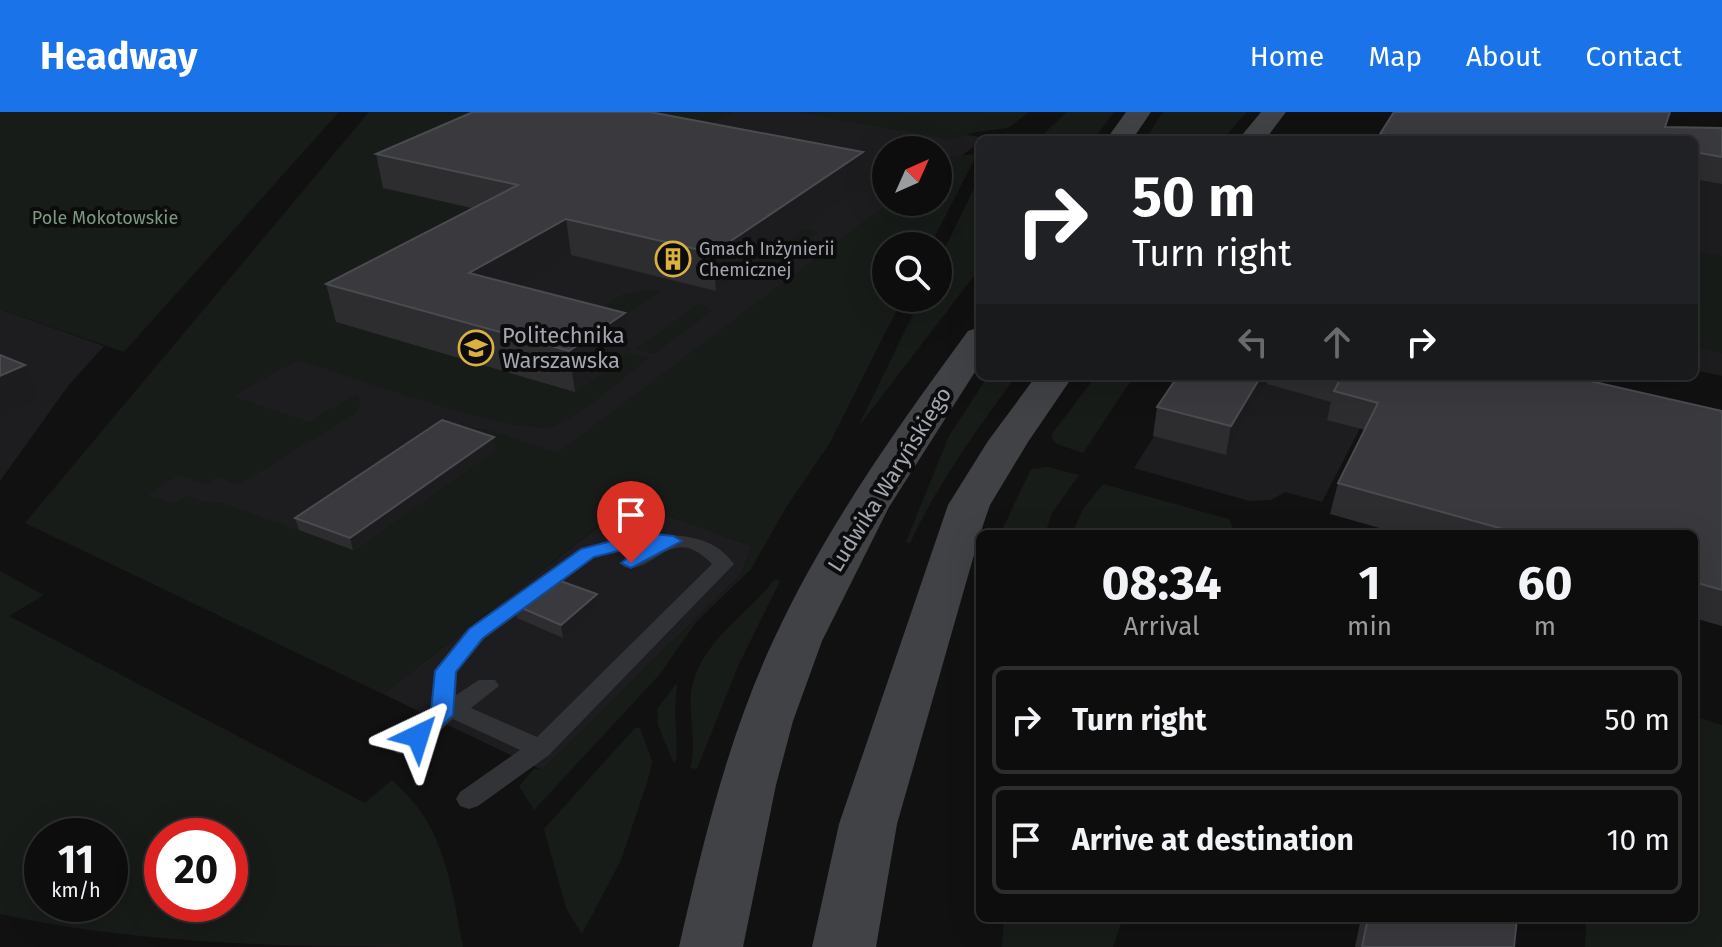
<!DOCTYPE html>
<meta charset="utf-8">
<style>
body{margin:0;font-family:"Fira Sans",sans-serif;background:#1b1b1c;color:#f1f3f6;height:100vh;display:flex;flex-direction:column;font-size:30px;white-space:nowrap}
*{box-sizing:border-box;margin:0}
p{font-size:26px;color:#9a9c9e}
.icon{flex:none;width:44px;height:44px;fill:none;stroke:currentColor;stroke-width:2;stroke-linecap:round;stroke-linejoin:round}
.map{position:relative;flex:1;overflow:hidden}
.sheet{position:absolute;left:976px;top:418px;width:722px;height:392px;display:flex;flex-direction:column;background:#0d0d0e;border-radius:12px;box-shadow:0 8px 32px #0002,0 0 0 2px #2d2d2e}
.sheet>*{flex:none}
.hud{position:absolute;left:976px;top:24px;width:722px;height:244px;border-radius:12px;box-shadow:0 8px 32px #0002,0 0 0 2px #2d2d2e;background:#202124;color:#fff;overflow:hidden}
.needle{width:52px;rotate:45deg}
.fabs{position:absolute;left:872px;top:24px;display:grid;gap:16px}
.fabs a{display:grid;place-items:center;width:80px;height:80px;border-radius:50%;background:#0d0d0e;box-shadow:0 8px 32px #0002,0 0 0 2px #2d2d2e;font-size:40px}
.speed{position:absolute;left:24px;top:706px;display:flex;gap:16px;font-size:40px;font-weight:700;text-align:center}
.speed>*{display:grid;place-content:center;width:104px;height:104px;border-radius:50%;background:#0d0d0e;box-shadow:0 8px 32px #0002,0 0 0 2px #2d2d2e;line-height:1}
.speed small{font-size:20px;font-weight:400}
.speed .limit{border:12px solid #d22;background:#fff;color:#111}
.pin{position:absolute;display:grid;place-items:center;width:68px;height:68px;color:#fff;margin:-82px -34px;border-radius:50% 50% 50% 0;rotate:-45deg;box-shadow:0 0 8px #0007}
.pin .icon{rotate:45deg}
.me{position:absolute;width:88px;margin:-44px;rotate:41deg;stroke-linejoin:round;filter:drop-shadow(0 0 6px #0008)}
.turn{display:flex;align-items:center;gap:28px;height:168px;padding:0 24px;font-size:36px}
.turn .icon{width:104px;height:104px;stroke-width:2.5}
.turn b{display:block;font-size:56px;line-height:68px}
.lanes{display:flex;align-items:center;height:76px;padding:0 24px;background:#0003;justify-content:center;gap:40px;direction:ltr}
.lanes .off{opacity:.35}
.eta{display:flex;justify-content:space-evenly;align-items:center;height:136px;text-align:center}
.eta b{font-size:48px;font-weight:700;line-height:56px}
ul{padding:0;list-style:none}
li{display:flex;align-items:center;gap:24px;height:108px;margin:0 16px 12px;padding:0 8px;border:4px solid #2d2d2e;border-radius:12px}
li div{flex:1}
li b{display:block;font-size:30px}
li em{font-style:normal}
header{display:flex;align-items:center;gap:48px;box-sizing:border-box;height:112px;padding:0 40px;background:#1a73e8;color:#fff}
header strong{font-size:38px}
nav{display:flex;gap:44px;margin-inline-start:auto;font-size:28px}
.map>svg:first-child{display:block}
.built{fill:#1d1d1f}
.green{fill:#181c19;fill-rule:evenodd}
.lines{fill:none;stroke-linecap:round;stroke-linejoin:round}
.lane{fill:#323337;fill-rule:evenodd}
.secondary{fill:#414246;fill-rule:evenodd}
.wall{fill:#2d2d30}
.shaded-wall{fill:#1c1c1e}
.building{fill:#3a3a3e;stroke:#4a4b50;stroke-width:2}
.route{fill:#1a73e8;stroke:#114b97;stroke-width:2}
.labels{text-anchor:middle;stroke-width:8;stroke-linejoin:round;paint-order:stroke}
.far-park-label{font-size:18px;fill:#7d9a81;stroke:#0c0c0d}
.far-poi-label{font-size:18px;fill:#a4a7b1;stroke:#0c0c0d;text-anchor:start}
.poi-label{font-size:22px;fill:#a4a7b1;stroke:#0c0c0d;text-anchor:start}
.street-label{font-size:22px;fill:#a4a7b1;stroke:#0c0c0d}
</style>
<header>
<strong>Headway</strong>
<nav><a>Home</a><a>Map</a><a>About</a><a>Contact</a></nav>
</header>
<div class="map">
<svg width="1722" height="835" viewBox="0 0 1722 835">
<rect width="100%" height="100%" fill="#111112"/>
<g class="built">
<path d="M419,0H839L985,26L938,62V38H886V90H902L393,482L131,381Z"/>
<path d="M1722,26V264L1694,258V28H1661Z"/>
<path d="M0,197L104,234L68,274L0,369Z"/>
<path d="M1192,264H1387L1322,390L1285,380L1271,388L1249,389L1134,356Z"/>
<path d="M630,390L752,434L742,461L542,658L383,582Z"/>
</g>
<g class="green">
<path d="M0,0H339L124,240L0,197Z"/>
<path d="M369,0H733L685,26L530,53L337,210L575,280L629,241L649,246C624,265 581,304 553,314C517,326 344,262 298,248L233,284L309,310L356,282L361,288L357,300L239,373L218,365L206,373L179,363L148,383L174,392L188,384L205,390H219L353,438L431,329L416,324C458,298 514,328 557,341L890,90H938V54L953,44L977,42L930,134H886V186H903L829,332L787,394L751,457L697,509L660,562L534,698L519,674L534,657L542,658L742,461L752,434L629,390L383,582L25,411Z"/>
<path d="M795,0H1029L1008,16L975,20L952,28Z"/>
<path d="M1067,0H1114L1093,28H1037Z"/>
<path d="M1163,0H1247L1222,28H1145Z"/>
<path d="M980,64V156L858,315L921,186H938V150Z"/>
<path d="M804,116L818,121L778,151L756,150Z"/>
<path d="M1694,139L1722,144V241L1694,236Z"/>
<path d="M648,177L660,180L599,221L594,201L623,182Z"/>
<path d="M700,191L712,199L654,242L635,237Z"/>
<path d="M988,264H1016C977,317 938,371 910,431L906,430L949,324Z"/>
<path d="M1096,264H1134L1083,341L1057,332L1052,327V322Z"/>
<path d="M1048,355L1079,363L1052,401L1045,422H1000L1031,357Z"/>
<path d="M1103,372L1229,407L1236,422H1072L1083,397Z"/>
<path d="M0,459L44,483L9,504L365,691L392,668C401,677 411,686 418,696C447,734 454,789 463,835C308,835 151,835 0,802ZM42,724H110V792H42ZM162,724H230V792H162Z"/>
<path d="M774,468L780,469L738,554L697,657L690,656C698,629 687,601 692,575C702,528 747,504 774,468Z"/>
<path d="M677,571L675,595L677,645L674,652L658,613L657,597Z"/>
<path d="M1694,604L1722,613V835H1585L1586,806H1694Z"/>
<path d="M635,616H640L652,649L650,661L621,748L582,822L566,796L544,717Z"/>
<path d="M1004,806H1123L1113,835H1002Z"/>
</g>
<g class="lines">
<path class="lane" d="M643,420C678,425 711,420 734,452L549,643L478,694L469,697L460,694L456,687L460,680L520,638L453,607C437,620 418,648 396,641L393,635L396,629L430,600L435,559L468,517L581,437ZM643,432L646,433L621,451L624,455C655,463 671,409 712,452L537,625L471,596L499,574L495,568H479L456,583L457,560L484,527L595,445Z"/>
<g class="secondary">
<path d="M1126,0H1151L1132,28H1106Z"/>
<path d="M1261,0H1286L1265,28H1238Z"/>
<path d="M980,215V252L889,395L822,529L793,609L776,673L743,835H679C703,731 728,625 774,527C825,417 896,317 968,219Z"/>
<path d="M1036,264H1073L1028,330L990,393L980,422L897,712L876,835H812L839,712L948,393L988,329Z"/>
</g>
</g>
<g class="wall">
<path d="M1665,15L1722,16V72L1694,67V28H1378L1380,22Z"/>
<path d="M376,42L863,74L716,179L571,143L519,174L629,241L575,280L336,210L326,172L472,96L383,76Z"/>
<path d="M1178,264H1568L1722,299V514L1694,506V422H1401L1330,402L1338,371L1365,318L1327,308L1331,290L1267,272L1226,343L1153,324L1157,295Z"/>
<path d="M496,337L353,438L299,418L295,406Z"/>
<path d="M597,482L599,495L563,526L517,506L515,493Z"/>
<path d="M1361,806H1517L1514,835H1355Z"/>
</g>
<g class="shaded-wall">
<path d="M863,40V74L716,179L713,141Z"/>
<path d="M566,107L571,143L476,200L469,161Z"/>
<path d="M625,201L629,241L575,280L569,239Z"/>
<path d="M25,253L38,285L0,303V264Z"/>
<path d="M1261,264H1269L1267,272L1226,343L1231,314Z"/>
<path d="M494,325L496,337L353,438L350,426Z"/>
<path d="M597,482L599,495L563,526L561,513Z"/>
</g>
<g class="building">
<path d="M473,0H650L863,40L713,141L566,107L469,161L625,201L569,239L326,172L518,73L376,42Z"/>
<path d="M1394,0H1670L1665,15L1722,16V45L1694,40V28H1418L1380,22Z"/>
<path d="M0,243L25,253L0,264Z"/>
<path d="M1178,264H1261L1231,314L1157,295Z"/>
<path d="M1342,264H1568L1722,299V478L1694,470V422H1521L1338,371L1378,291L1334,279Z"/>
<path d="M442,308L494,325L350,426L295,406Z"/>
<path d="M552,466L597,482L561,513L515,493Z"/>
<path d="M1368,806H1517L1514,835H1362Z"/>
</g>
<path class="route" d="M643,421L673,424L682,429L631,456L621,451L646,432L594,445L483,526L456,560L453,603L425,630H410L407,624L431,600L435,559L469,517L581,437Z"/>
<defs>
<g id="building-ring" transform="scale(1.8)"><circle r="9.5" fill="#0c0c0d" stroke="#dab041" stroke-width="1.5"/><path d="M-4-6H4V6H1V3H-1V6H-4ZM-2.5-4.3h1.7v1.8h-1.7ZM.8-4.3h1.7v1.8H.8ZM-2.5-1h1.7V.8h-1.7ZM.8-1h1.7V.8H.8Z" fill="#dab041"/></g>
<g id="university-ring" transform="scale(1.8)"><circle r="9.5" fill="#0c0c0d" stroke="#dab041" stroke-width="1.5"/><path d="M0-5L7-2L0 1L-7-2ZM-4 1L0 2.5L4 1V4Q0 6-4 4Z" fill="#dab041"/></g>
</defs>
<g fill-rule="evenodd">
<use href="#building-ring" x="673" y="147"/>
<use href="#university-ring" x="476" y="236"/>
</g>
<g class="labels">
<g class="far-park-label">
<text x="105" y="112">Pole Mokotowskie</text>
</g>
<g class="far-poi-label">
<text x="699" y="143">Gmach Inżynierii<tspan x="699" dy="21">Chemicznej</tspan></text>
</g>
<g class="poi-label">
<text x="502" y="231">Politechnika<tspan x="502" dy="25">Warszawska</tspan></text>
</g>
<g class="street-label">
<text transform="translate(889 367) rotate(-58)" y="8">Ludwika Waryńskiego</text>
</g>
</g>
</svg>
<div class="fabs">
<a><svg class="needle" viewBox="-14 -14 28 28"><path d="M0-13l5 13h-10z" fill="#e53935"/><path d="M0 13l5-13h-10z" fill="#9a9c9e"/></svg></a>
<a><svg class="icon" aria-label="search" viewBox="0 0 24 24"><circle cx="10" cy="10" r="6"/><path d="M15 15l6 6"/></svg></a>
</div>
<div class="speed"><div>11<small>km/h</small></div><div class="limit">20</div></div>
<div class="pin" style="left:631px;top:451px;background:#d93025"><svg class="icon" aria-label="arrive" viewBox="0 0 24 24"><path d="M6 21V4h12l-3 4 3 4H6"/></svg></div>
<svg class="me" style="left:418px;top:624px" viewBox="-20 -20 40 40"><path d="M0-17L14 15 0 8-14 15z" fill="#1a73e8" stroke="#fff" stroke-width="4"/></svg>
<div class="hud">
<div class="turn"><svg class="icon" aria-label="right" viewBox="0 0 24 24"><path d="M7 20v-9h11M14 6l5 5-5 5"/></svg><div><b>50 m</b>Turn right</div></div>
<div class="lanes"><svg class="icon off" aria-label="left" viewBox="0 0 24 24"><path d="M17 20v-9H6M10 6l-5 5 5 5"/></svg><svg class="icon off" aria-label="ahead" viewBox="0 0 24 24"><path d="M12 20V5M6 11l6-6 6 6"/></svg><svg class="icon" aria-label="right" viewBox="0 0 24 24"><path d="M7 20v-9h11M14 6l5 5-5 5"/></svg></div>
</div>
<section class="sheet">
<div class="eta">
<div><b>08:34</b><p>Arrival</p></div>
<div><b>1</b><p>min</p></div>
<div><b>60</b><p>m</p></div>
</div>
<ul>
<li><svg class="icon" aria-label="right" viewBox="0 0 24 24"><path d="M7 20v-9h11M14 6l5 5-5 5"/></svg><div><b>Turn right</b></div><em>50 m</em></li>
<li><svg class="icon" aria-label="arrive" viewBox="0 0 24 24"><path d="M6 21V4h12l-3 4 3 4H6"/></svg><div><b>Arrive at destination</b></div><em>10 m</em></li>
</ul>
</section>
</div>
